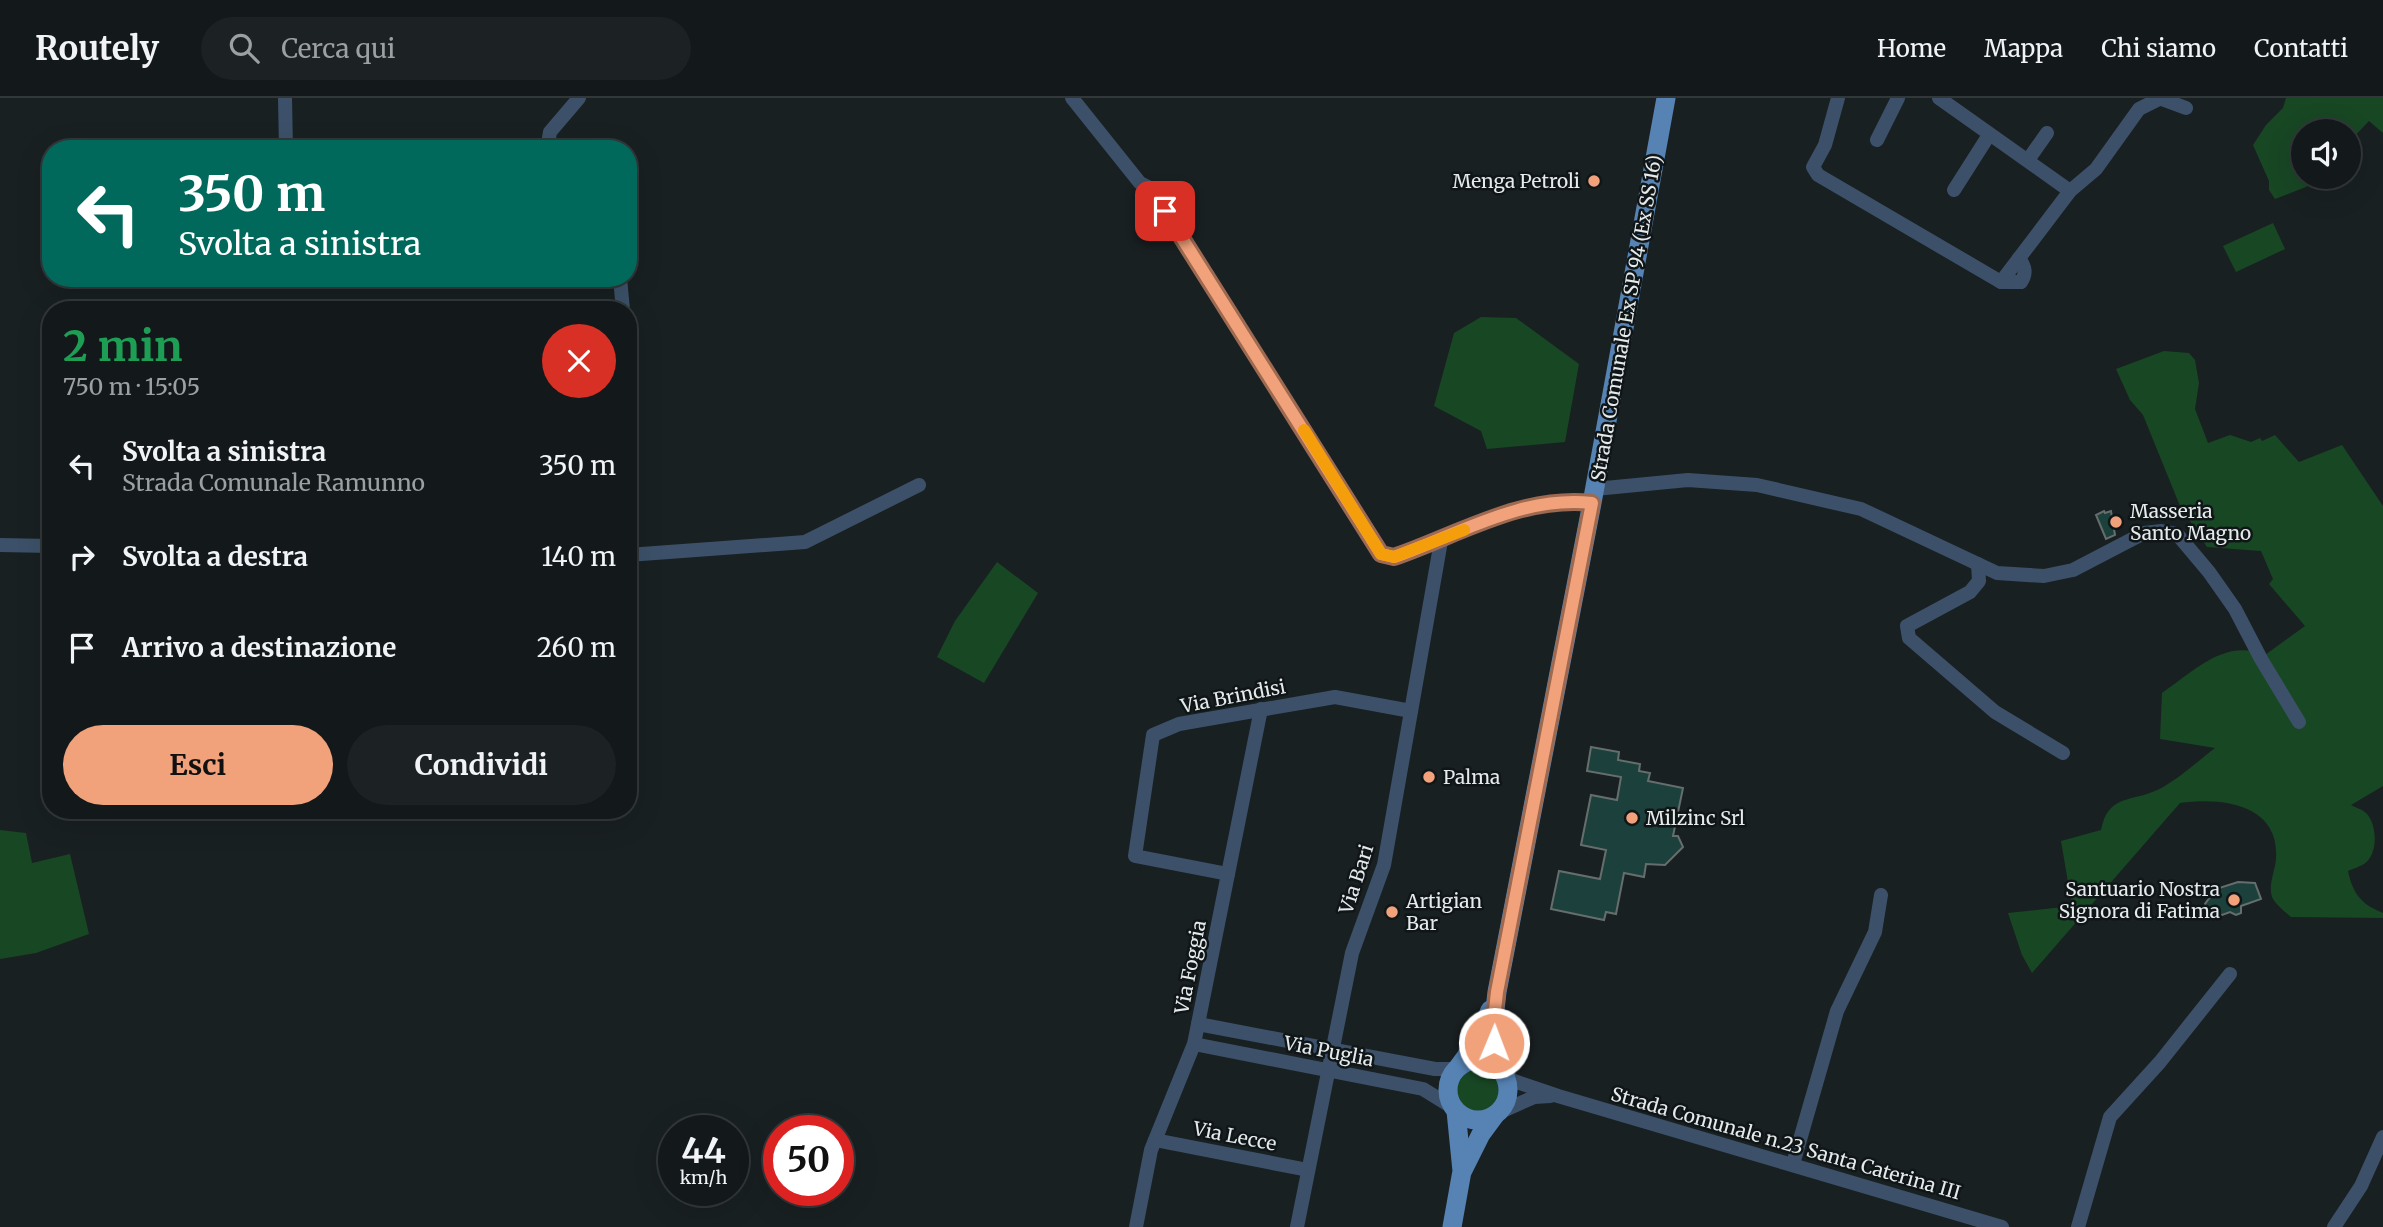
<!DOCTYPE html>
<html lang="it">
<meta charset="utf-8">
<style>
body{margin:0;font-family:Merriweather,serif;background:#1c2123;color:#f1f3f6;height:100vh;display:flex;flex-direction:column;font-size:26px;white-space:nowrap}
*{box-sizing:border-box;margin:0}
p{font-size:23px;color:#9da0a2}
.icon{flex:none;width:38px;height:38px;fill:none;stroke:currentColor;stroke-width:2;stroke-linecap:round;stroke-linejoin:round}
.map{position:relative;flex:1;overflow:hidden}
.panel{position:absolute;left:42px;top:203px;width:595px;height:518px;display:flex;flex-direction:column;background:#13181a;border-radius:28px;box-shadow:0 7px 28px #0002,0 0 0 2px #323739}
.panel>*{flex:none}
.guide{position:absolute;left:42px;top:42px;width:595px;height:147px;border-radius:28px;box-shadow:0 7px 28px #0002,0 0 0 2px #323739;background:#00695c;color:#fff;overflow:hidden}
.buttons{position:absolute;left:2291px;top:21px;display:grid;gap:14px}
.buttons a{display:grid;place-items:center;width:70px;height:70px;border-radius:50%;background:#13181a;box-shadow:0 7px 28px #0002,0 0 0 2px #323739;font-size:35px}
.speed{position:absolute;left:658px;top:1017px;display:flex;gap:14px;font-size:35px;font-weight:700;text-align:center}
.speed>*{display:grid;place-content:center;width:91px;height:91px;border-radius:50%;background:#13181a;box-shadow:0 7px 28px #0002,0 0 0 2px #323739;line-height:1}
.speed small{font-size:18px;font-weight:400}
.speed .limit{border:10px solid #d22;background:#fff;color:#111}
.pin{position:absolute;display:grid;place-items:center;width:60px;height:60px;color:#fff;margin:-30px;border-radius:14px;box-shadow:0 4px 10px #0006}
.me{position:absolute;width:77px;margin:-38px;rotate:1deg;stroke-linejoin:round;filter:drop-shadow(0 0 5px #0008)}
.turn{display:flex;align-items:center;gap:24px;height:147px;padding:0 21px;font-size:32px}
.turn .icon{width:91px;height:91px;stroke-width:2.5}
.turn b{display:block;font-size:49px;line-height:60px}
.round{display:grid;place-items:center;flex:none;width:74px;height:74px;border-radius:37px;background:#1c2123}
.overview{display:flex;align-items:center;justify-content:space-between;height:119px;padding:0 21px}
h1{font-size:42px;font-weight:700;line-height:52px;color:#1e9e55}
.primary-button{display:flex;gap:14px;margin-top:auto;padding:14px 21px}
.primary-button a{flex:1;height:80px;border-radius:42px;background:#f1a27b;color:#111;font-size:28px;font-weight:700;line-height:80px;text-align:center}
.primary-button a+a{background:#1c2123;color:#f1f3f6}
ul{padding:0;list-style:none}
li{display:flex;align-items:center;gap:21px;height:91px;padding:0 21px}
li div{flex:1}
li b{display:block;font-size:26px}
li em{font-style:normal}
header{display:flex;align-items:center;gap:42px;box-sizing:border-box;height:98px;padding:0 35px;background:#13181a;border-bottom:2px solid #323739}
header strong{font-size:33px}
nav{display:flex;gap:38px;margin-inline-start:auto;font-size:24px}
.search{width:490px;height:63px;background:#1c2123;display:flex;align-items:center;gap:18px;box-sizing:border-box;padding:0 24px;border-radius:38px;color:#9da0a2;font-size:26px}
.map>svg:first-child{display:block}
.green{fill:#184724}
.building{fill:#1c403b;stroke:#666e6d;stroke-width:2}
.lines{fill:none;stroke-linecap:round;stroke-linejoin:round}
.minor{stroke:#3c5169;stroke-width:14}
.major{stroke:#5683b4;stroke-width:19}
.route-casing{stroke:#9d6950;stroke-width:18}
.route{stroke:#f1a27b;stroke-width:12}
.slow{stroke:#f59e0b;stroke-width:12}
.poi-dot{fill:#f1a27b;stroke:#101618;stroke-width:2.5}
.labels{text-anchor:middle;stroke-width:5;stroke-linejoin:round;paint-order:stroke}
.poi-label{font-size:19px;fill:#e5eaeb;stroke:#101618;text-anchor:start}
.street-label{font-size:19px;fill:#e5eaeb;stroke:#101618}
</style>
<header>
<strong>Routely</strong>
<div class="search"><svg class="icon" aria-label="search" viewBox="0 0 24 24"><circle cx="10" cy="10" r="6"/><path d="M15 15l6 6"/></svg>Cerca qui</div>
<nav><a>Home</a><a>Mappa</a><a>Chi siamo</a><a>Contatti</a></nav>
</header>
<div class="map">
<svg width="2383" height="1129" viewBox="0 0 2383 1129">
<rect width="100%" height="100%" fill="#192022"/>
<g class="green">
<path d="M2286,0H2383V35L2369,23L2349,44L2348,33H2303V79H2316L2306,89L2275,101L2269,92V83L2253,47L2266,27L2283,10Z"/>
<path d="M2273,125L2285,151L2236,174L2223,148Z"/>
<path d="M1481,219L1516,220L1579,266L1565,344L1487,351L1481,333L1434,308L1454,235Z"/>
<path d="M2164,253L2189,255L2195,262L2199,285L2195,311L2208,345L2230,337L2251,344L2260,340L2262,343L2275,337L2299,364L2342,347L2383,408V688L2351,707C2356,710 2362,711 2366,715C2378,727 2378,757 2364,766C2359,769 2352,771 2348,773C2353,796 2361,806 2383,815V820L2291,819C2285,814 2275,806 2272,799C2268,787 2275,773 2276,761C2280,706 2222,699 2180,705L2032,875L2022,857L2008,815L2072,808L2061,743L2101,732C2108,697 2129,704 2155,693C2174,685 2198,663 2215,650L2160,641L2162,595C2194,573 2225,540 2265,557L2305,528L2269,486L2273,481L2261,453L2207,449L2180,408L2143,317L2130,302L2116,271Z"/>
<path d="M997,464L1038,495L984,585L937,559L955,523Z"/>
<path d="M0,732L26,735L32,765L70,756L89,836L36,855L0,861Z"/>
<circle cx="1478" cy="992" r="21"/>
</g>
<g class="building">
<path d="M2104,413L2105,415L2111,413L2115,437L2106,441L2096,417Z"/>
<path d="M1591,649L1619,654L1618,662L1640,666L1639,673L1650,675L1648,683L1683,690L1673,738H1678L1683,749L1665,767L1646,766L1644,779L1624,775L1616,816L1606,814L1604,822L1551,811L1559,773L1600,781L1606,752L1581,747L1591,697L1617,702L1621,679L1587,673Z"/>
<path d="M2238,784L2255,785L2261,801L2241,808V815L2236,817L2230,814L2211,821L2205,806L2216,791Z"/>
</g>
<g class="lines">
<g class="minor">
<path d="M285,0L286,51"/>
<path d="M1072,0L1140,85L1150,90L1381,456L1394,459C1458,437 1522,397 1592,405"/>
<path d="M1838,0L1825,47L1813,69L1818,77L2001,184H2021C2027,175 2025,169 2019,160"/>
<path d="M1939,0L2070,93"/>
<path d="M2159,0L2186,10"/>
<path d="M1877,42L1898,0"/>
<path d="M551,51L548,46L550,34L579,0"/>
<path d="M2028,62L2047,35"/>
<path d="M1954,92L1989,37"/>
<path d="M620,180L623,212"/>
<path d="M2001,184L2070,93L2096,71L2139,11L2159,1"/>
<path d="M628,280V315"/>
<path d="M1595,391L1688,382L1757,387L1861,411L1997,475L2044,478L2073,472L2144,435L2162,433L2177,436L2209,474L2235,511L2261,561L2299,624"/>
<path d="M0,447L51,448"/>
<path d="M628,457L805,444L919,387"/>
<path d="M1978,466L1979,483L1970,494L1907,528L1909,540L1995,614L2063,655"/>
<path d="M1228,776L1135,758L1153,637L1179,626L1335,599L1411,613"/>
<path d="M1198,926L1435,971H1456"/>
<path d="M1194,946L1423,991L1452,1009"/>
<path d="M1503,976L1514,983L1558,998L2002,1129"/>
<path d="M1498,1015L1534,999L1550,998"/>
<path d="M1155,1042L1308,1072"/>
<path d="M1793,1066L1837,913L1875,834L1881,797"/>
<path d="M1136,1129L1151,1052L1194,946L1261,611"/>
<path d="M1297,1129L1352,855L1384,767L1441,443"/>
<path d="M2078,1129L2110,1019L2160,964L2230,876"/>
<path d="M2334,1129L2361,1088L2383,1039"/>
</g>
<g class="major">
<circle cx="1478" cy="992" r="30"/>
<path d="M1459,968L1478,942L1490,912"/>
<path d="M1500,971L1493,930L1497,894L1592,405L1666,0"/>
<path d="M1463,1072L1481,1036L1495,1017"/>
<path d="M1452,1129L1462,1073L1456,1013"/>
</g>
</g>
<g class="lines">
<g class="route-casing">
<path id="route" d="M1165,113L1381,456L1394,459C1458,437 1522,397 1592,405L1497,894L1493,930L1494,945"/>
</g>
<use href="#route" class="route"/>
<path class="slow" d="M1304,332L1381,456L1394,459L1464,432"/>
</g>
<g class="poi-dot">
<circle cx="1594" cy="83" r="7"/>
<circle cx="2116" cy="424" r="7"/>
<circle cx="1429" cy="679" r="7"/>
<circle cx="1632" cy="720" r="7"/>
<circle cx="2234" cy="802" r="7"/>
<circle cx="1392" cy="814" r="7"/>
</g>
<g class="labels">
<g class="poi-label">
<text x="1580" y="90" text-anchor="end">Menga Petroli</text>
<text x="2130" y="420">Masseria<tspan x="2130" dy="22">Santo Magno</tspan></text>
<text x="1443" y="686">Palma</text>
<text x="1646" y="727">Milzinc Srl</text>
<text x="2220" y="798" text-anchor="end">Santuario Nostra<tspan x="2220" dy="22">Signora di Fatima</tspan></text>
<text x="1406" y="810">Artigian<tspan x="1406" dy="22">Bar</tspan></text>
</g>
<g class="street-label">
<text transform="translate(1626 220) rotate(-80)" y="7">Strada Comunale Ex SP 94 (Ex SS 16)</text>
<text transform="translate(1233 598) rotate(-11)" y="7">Via Brindisi</text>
<text transform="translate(1356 781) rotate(-72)" y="7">Via Bari</text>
<text transform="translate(1190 869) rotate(-79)" y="7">Via Foggia</text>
<text transform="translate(1329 953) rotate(11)" y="7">Via Puglia</text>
<text transform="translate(1235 1038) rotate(11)" y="7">Via Lecce</text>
<text transform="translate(1786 1045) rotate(16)" y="7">Strada Comunale n.23 Santa Caterina III</text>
</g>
</g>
</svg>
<div class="buttons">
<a><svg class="icon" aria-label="sound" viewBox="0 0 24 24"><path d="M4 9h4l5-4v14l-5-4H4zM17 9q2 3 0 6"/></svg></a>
</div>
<div class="speed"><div>44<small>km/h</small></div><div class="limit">50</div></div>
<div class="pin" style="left:1165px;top:113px;background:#d93025"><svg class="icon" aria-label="arrive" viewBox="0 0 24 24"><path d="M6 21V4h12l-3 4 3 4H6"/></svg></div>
<svg class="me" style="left:1494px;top:945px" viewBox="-20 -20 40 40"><circle r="17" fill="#f1a27b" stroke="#fff" stroke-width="3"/><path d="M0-11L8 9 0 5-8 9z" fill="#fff"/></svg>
<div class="guide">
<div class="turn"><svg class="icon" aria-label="left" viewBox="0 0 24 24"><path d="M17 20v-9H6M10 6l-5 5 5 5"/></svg><div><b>350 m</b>Svolta a sinistra</div></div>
</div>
<section class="panel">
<div class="overview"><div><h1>2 min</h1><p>750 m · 15:05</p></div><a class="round" style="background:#d93025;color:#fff"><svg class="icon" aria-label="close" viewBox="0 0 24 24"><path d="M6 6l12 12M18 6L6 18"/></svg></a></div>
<ul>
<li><svg class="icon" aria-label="left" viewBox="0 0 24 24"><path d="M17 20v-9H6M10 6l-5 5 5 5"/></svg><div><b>Svolta a sinistra</b><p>Strada Comunale Ramunno</p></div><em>350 m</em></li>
<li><svg class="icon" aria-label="right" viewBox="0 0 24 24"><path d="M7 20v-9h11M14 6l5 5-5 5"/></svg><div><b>Svolta a destra</b></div><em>140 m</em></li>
<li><svg class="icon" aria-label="arrive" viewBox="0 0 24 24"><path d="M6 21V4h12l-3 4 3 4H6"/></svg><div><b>Arrivo a destinazione</b></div><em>260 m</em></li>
</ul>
<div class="primary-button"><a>Esci</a><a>Condividi</a></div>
</section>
</div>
